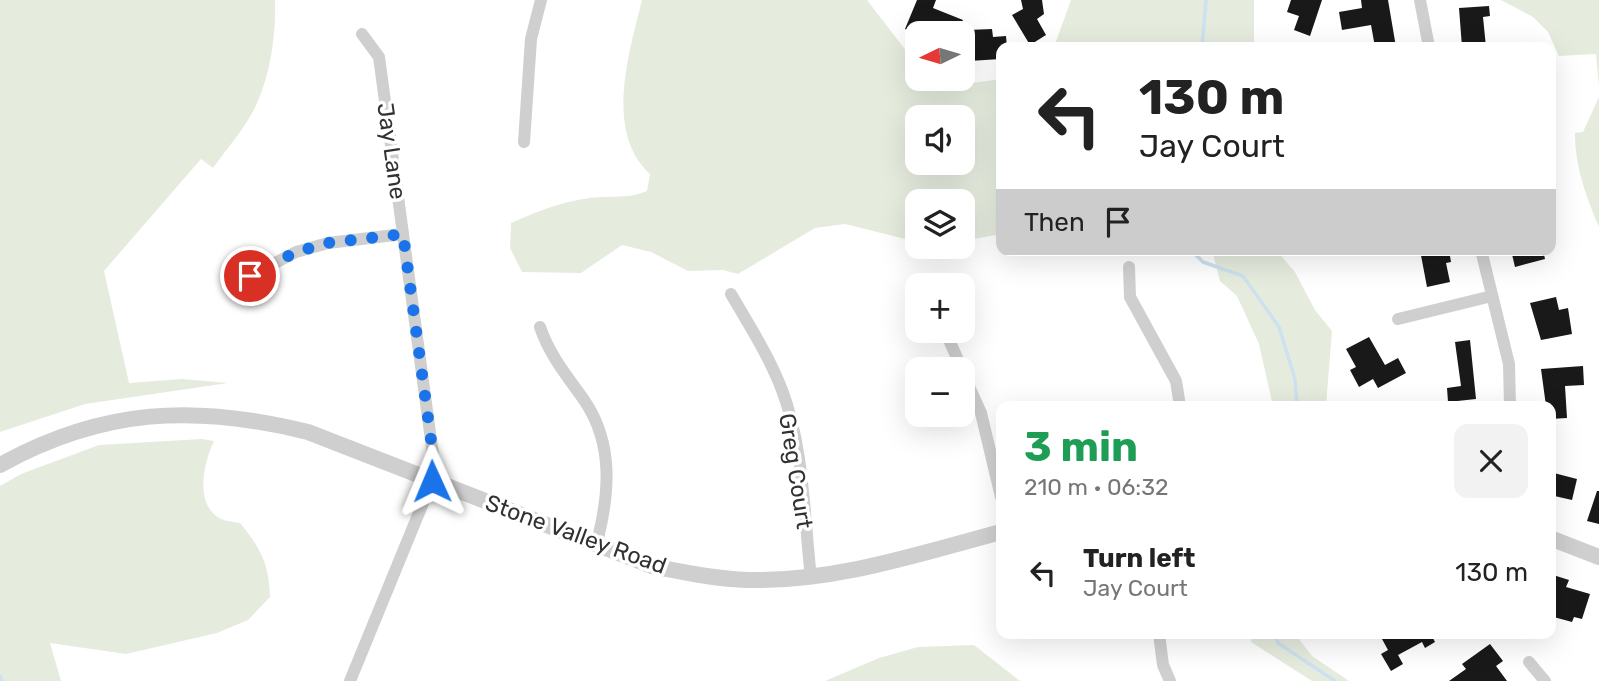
<!DOCTYPE html>
<meta charset="utf-8">
<style>
body{margin:0;font-family:Rubik,sans-serif;background:#f2f2f2;color:#222;height:100vh;display:flex;flex-direction:column;font-size:26px;white-space:nowrap}
*{box-sizing:border-box;margin:0}
p{font-size:23px;color:#767676}
.icon{flex:none;width:38px;height:38px;fill:none;stroke:currentColor;stroke-width:2;stroke-linecap:round;stroke-linejoin:round}
.map{position:relative;flex:1;overflow:hidden}
.side{position:absolute;left:996px;top:401px;width:560px;height:238px;display:flex;flex-direction:column;background:#fff;border-radius:14px;box-shadow:0 7px 28px #0002}
.side>*{flex:none}
.hud{position:absolute;left:996px;top:42px;width:560px;height:214px;border-radius:14px;box-shadow:0 7px 28px #0002;background:#fff;color:#222;overflow:hidden}
.needle{width:46px;rotate:265deg}
.fabs{position:absolute;left:905px;top:21px;display:grid;gap:14px}
.fabs a{display:grid;place-items:center;width:70px;height:70px;border-radius:14px;background:#fff;box-shadow:0 7px 28px #0002;font-size:35px}
.pin{position:absolute;display:grid;place-items:center;width:60px;height:60px;color:#fff;margin:-30px;border:4px solid #fff;border-radius:50%;box-shadow:0 2px 7px #0007}
.me{position:absolute;width:77px;margin:-38px;rotate:359deg;stroke-linejoin:round;filter:drop-shadow(0 0 5px #0008)}
.turn{display:flex;align-items:center;gap:24px;height:147px;padding:0 28px;font-size:32px}
.turn .icon{width:91px;height:91px;stroke-width:2.5}
.turn b{display:block;font-size:49px;line-height:60px}
.then{display:flex;align-items:center;height:66px;padding:0 28px;background:#0003;gap:14px;font-size:26px}
.round{display:grid;place-items:center;flex:none;width:74px;height:74px;border-radius:14px;background:#f2f2f2}
.overview{display:flex;align-items:center;justify-content:space-between;height:119px;padding:0 28px}
h1{font-size:42px;font-weight:700;line-height:52px;color:#1e9e55}
ul{padding:0;list-style:none}
li{display:flex;align-items:center;gap:21px;height:105px;padding:0 28px}
li div{flex:1}
li b{display:block;font-size:26px}
li em{font-style:normal}
.map>svg:first-child{display:block}
.green{fill:#e5ecde;fill-rule:evenodd}
.lines{fill:none;stroke-linecap:round;stroke-linejoin:round}
.stream{stroke:#cde1ee;stroke-width:3.5}
.building{fill:#191919}
.minor{stroke:#cfcfcf;stroke-width:12}
.tertiary{stroke:#cfcfcf;stroke-width:16}
.route{stroke:#1a73e8;stroke-width:12;stroke-dasharray:0 21.6}
.labels{text-anchor:middle;stroke-width:7;stroke-linejoin:round;paint-order:stroke}
.street-label{font-size:23px;fill:#323232;stroke:#fff}
</style>
<div class="map">
<svg width="1599" height="681" viewBox="0 0 1599 681">
<rect width="100%" height="100%" fill="#fff"/>
<g class="green">
<path d="M0,0H275C276,37 270,82 251,115C240,134 225,151 213,168L201,159L104,271L129,383L182,379L228,383L85,404L0,432Z"/>
<path d="M642,0H867L917,65V79H928L935,88L1001,79V234L963,241L962,201H917V242L845,224L815,228L738,274L723,270L688,271L651,252L622,245L581,273L522,272L510,248L511,223C541,210 570,198 603,197C620,196 630,198 647,191L650,174C604,132 629,53 642,0ZM917,117H962V163H917Z"/>
<path d="M1071,0H1254V47H1054Z"/>
<path d="M1501,0H1599V87L1596,54L1559,56L1548,32L1533,17Z"/>
<path d="M1599,97V227C1586,196 1575,167 1575,133L1583,132Z"/>
<path d="M1212,250H1276L1295,272L1315,310L1332,331L1326,406H1273L1259,344L1237,296L1220,281Z"/>
<path d="M202,439L214,441C204,462 194,502 219,518C225,521 234,522 240,523C261,548 269,565 270,597L248,620L217,633L126,654L50,643L61,681H0V486L21,474L99,445Z"/>
<path d="M1252,634H1295L1312,656L1349,681H1312L1251,642Z"/>
<path d="M974,645L1020,681H825L879,658L918,647Z"/>
</g>
<g class="lines">
<g class="stream">
<path d="M1202,47L1206,0"/>
<path d="M1191,250L1203,262L1243,276L1279,327L1295,379L1297,406"/>
<path d="M1275,634L1278,643L1335,681"/>
<path d="M0,676L2,681"/>
</g>
</g>
<g class="building">
<path d="M917,0H936L933,8L963,20L957,33H931L921,29L917,35L905,29Z"/>
<path d="M1021,0H1042L1044,14L1037,19L1046,35L1030,45L1012,15L1023,9Z"/>
<path d="M1291,0H1322L1310,36L1294,30L1299,16L1287,12Z"/>
<path d="M1361,0H1388L1396,47H1375L1371,25L1342,30L1339,12L1362,8Z"/>
<path d="M1489,6L1490,16L1483,17L1486,47H1462L1459,8Z"/>
<path d="M992,29L993,37L1006,36L1007,47H1001V59L969,61L967,30Z"/>
<path d="M1420,250H1449L1451,262L1446,263L1450,282L1427,287Z"/>
<path d="M1511,250H1543L1545,259L1515,267Z"/>
<path d="M1556,297L1559,310L1568,308L1572,334L1541,340L1530,303Z"/>
<path d="M1369,337L1385,365L1398,358L1406,373L1378,388L1373,379L1359,387L1350,370L1356,367L1346,349Z"/>
<path d="M1470,340L1476,399L1448,402L1447,388L1461,386L1455,342Z"/>
<path d="M1583,366L1584,385L1565,386L1567,418L1550,419V406H1546L1541,369Z"/>
<path d="M1550,472L1577,479L1572,500L1550,495Z"/>
<path d="M1597,491H1599V524L1587,521Z"/>
<path d="M1550,574L1569,580L1566,587L1590,594L1582,619L1574,617L1572,622L1550,616Z"/>
<path d="M1392,634H1437L1432,636L1435,642L1425,648L1422,642L1398,655L1403,664L1391,671L1381,654L1388,650L1382,639Z"/>
<path d="M1490,644L1503,661L1496,666L1507,681H1449L1466,669L1462,664Z"/>
</g>
<g class="lines">
<g class="minor">
<path d="M1420,0L1429,47"/>
<path d="M524,142L531,39L541,0"/>
<path d="M1481,250L1509,364L1510,406"/>
<path d="M1129,267L1130,297L1176,381L1180,406"/>
<path d="M250,276L296,252L328,243L403,234"/>
<path d="M731,294C749,325 769,356 782,390C804,448 804,516 811,578"/>
<path d="M1398,319L1492,296"/>
<path d="M540,327C550,356 567,376 584,400C615,445 609,497 596,546"/>
<path d="M945,331L962,369"/>
<path d="M962,371L981,413L1001,497"/>
<path d="M1159,634L1163,665L1170,681"/>
<path d="M1529,662L1545,681"/>
<path d="M350,681L432,481L434,462L379,57L362,34"/>
</g>
<g class="tertiary">
<path d="M0,465C103,408 195,404 308,432L652,566C683,572 715,579 748,580C835,582 918,554 1001,532"/>
<path d="M1550,538L1599,557"/>
</g>
</g>
<g class="lines">
<path class="route" d="M250,276L296,252L328,243L403,234L434,462L432,481"/>
</g>
<g class="labels">
<g class="street-label">
<text transform="translate(392 151) rotate(82)" y="8">Jay Lane</text>
<text transform="translate(796 471) rotate(81)" y="8">Greg Court</text>
<text transform="translate(576 534) rotate(20)" y="8">Stone Valley Road</text>
</g>
</g>
</svg>
<div class="fabs">
<a><svg class="needle" viewBox="-14 -14 28 28"><path d="M0-13l5 13h-10z" fill="#e53935"/><path d="M0 13l5-13h-10z" fill="#767676"/></svg></a>
<a><svg class="icon" aria-label="sound" viewBox="0 0 24 24"><path d="M4 9h4l5-4v14l-5-4H4zM17 9q2 3 0 6"/></svg></a>
<a><svg class="icon" aria-label="layers" viewBox="0 0 24 24"><path d="M12 4l9 5-9 5-9-5zM3 14l9 5 9-5"/></svg></a>
<a>+</a>
<a>−</a>
</div>
<div class="pin" style="left:250px;top:276px;background:#d93025"><svg class="icon" aria-label="arrive" viewBox="0 0 24 24"><path d="M6 21V4h12l-3 4 3 4H6"/></svg></div>
<svg class="me" style="left:432px;top:481px" viewBox="-20 -20 40 40"><path d="M0-17L14 15 0 8-14 15z" fill="#1a73e8" stroke="#fff" stroke-width="4"/></svg>
<div class="hud">
<div class="turn"><svg class="icon" aria-label="left" viewBox="0 0 24 24"><path d="M17 20v-9H6M10 6l-5 5 5 5"/></svg><div><b>130 m</b>Jay Court</div></div>
<div class="then">Then<svg class="icon" aria-label="arrive" viewBox="0 0 24 24"><path d="M6 21V4h12l-3 4 3 4H6"/></svg></div>
</div>
<section class="side">
<div class="overview"><div><h1>3 min</h1><p>210 m · 06:32</p></div><a class="round"><svg class="icon" aria-label="close" viewBox="0 0 24 24"><path d="M6 6l12 12M18 6L6 18"/></svg></a></div>
<ul>
<li><svg class="icon" aria-label="left" viewBox="0 0 24 24"><path d="M17 20v-9H6M10 6l-5 5 5 5"/></svg><div><b>Turn left</b><p>Jay Court</p></div><em>130 m</em></li>
</ul>
</section>
</div>
